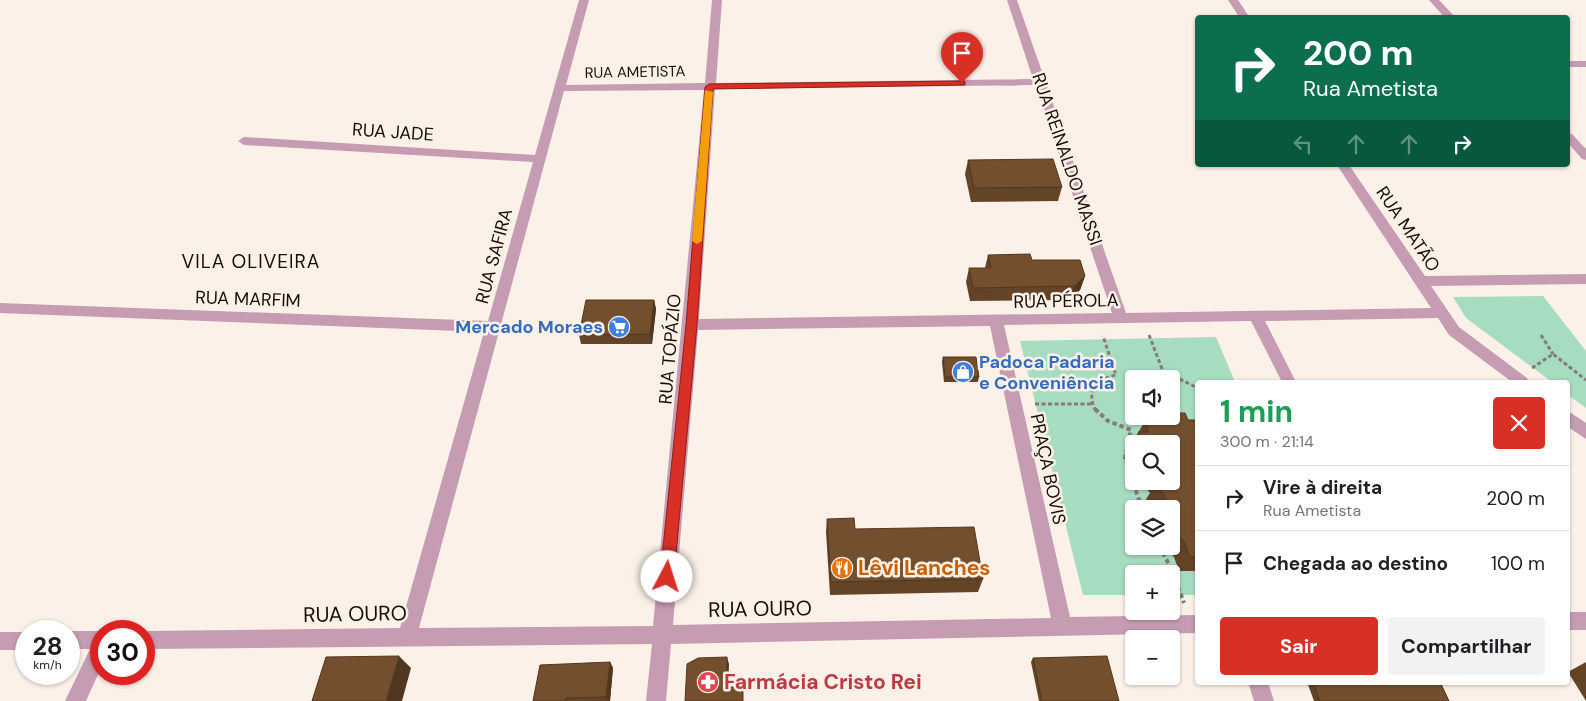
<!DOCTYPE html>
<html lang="pt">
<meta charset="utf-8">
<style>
body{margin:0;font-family:"DM Sans",sans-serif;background:#f2f2f2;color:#202124;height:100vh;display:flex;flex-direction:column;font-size:19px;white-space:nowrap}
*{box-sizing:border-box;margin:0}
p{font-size:16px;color:#757577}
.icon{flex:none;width:28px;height:28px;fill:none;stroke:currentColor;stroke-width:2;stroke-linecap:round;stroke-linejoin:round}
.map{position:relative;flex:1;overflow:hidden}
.drawer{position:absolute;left:1195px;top:380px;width:375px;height:305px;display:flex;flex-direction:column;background:#fff;border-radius:5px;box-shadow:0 1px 4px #0004}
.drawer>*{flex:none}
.hud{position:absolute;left:1195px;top:15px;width:375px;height:152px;border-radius:5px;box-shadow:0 1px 4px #0004;background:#0b6e4f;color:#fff;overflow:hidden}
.tools{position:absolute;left:1125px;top:370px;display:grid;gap:10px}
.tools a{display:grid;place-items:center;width:55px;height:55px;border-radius:5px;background:#fff;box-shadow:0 1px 4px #0004;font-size:25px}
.speed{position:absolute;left:15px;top:620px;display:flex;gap:10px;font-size:25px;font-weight:700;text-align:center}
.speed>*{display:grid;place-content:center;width:65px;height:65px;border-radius:50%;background:#fff;box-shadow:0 1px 4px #0004;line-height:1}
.speed small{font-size:12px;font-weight:400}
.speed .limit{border:8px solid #d22;background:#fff;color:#111}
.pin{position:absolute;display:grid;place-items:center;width:42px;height:42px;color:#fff;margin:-51px -21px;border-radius:50% 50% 50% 0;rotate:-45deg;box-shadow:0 0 5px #0007}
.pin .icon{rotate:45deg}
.me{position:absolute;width:55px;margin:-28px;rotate:5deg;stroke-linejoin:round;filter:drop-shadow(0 0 4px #0008)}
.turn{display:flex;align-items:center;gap:18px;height:105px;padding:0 25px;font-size:22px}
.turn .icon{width:65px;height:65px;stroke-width:2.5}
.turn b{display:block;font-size:35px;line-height:42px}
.lanes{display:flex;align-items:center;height:48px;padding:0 25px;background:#0003;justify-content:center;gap:25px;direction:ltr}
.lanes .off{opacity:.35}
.round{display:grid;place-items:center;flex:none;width:52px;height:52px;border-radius:5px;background:#f2f2f2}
.overview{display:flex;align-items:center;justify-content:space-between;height:85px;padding:0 25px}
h1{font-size:30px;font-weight:700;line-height:38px;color:#1e9e55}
.action{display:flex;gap:10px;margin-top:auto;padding:10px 25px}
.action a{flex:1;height:58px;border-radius:5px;background:#d93025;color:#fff;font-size:20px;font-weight:700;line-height:58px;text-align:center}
.action a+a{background:#f2f2f2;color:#202124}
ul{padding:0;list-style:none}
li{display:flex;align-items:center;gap:15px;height:65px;padding:0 25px;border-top:1px solid #e0e0e0}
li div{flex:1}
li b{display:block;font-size:19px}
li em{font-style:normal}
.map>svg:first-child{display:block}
.green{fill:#a6dcbf;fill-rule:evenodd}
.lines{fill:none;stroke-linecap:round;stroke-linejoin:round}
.path-far1{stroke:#867c74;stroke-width:3;stroke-dasharray:4 2.5;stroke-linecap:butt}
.path{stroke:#867c74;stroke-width:4;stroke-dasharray:4.5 3;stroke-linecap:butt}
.minor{fill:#c69cb2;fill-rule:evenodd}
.wall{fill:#644427}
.shaded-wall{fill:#513720}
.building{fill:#744f2d;stroke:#513720}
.route{fill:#d93025;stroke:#8d1f18}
.slow{fill:#f59e0b}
.labels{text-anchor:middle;stroke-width:5;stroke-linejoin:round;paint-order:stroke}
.far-street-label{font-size:15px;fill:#170e06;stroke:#fcf1e8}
.street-label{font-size:18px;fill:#170e06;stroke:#fcf1e8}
.shop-label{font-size:18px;font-weight:bold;fill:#366cbe;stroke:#fcf1e8;text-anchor:end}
.neighbourhood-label{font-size:19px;letter-spacing:1px;fill:#170e06;stroke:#fcf1e8}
.near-food-label{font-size:21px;font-weight:bold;fill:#c56008;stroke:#fcf1e8;text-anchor:start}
.near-street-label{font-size:21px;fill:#170e06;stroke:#fcf1e8}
.near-health-label{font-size:21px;font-weight:bold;fill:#be3a42;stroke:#fcf1e8;text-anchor:start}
</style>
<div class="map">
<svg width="1586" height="701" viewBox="0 0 1586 701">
<rect width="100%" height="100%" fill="#fcf1e8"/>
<g class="green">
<path d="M1543,296L1586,351V408L1568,395V382H1552L1466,318L1453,297Z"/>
<path d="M1216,337L1235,382H1198L1197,595H1171V574H1134V595H1083L1020,341ZM1134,379H1171V416H1134ZM1134,444H1171V481H1134ZM1134,509H1171V546H1134Z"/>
</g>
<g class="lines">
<g class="path-far1">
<path d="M1149,335L1164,374H1169L1198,388"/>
<path d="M1541,335L1553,354"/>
<path d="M1532,368L1553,354L1586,380"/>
<path d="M1035,404H1091"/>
<path d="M1096,411C1085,392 1097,379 1116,375L1103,336"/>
</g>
<g class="path">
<path d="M1095,409L1108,421L1131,430L1125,458L1142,509"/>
<path d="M1159,546L1171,568L1184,603"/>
</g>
<g class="minor">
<path d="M579,0H589L566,85L705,83L712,0H722L716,83L1033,79L1007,0H1017L1126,313L1431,308L1337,165H1349L1425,276L1586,274V284L1431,286L1459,327L1527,378L1529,382H1512L1449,335L1438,318L1265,321L1296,382H1282L1251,321L1004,325L1070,617L1198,615V633L671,644L666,701H646L652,644L144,649V631L400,628L484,332L0,313V303L488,321L533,162L244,145L238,141L244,137L535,155ZM1036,85L1112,313L699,319L715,89ZM704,90L653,626L419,628L564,91ZM990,326L1051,618L673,625L698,330Z"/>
<path d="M1228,0H1238L1250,18H1240Z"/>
<path d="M1429,0H1439L1456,18H1445Z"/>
<rect x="1568" y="61" width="18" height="6"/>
<path d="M1568,133L1572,134L1586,149V160L1582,159L1568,143Z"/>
<path d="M1568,411L1586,423V439L1568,427Z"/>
<rect x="1568" y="612" width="18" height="18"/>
<path d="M67,631H103L101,668L86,701H65L90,649H69Z"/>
<rect x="0" y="632" width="26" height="18"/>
<path d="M1248,682H1268L1274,701H1254Z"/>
</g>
</g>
<g class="wall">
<path d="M968,160L1062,187L1058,201L971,202L965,174Z"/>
<path d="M988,255L1032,260L1085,276L1080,290L1070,300L970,301L966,282L969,268H985Z"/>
<path d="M654,300L656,309L652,344H581L579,335Z"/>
<path d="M943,357L979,377L978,382H944L942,362Z"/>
<path d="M1159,416H1171L1188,420H1198V571H1179L1174,557L1165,546H1171V509H1153L1146,499L1150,493L1141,482L1171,481V444H1134V453L1129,448L1145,421L1157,420Z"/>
<path d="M827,519L983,579L978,592L830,595L826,532Z"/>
<path d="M1033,658L1119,701H1039L1031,662Z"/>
<path d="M610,662L613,668L610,701H533Z"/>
<path d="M1586,662V701L1568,672Z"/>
<path d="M1307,682H1440L1449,701H1314Z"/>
</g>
<g class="shaded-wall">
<path d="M1085,276L1080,290L1070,300L1075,286Z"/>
<path d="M654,300L656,309L652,344L650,334Z"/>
<path d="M399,656L411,668L402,701H386Z"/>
<path d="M727,657L729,664L728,694L726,687Z"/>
<path d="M610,662L613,668L610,701H608L606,697Z"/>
</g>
<g class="building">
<path d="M1053,159L1062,187L974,188L968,160Z"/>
<path d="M1030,254L1032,260H1080L1085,276L1075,286L973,288L969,268H991L988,255Z"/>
<path d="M586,300H654L650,334L579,335Z"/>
<path d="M943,357H976L979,377H945Z"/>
<path d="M1171,413H1185L1188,420H1198V557H1190L1184,542L1171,525V520L1175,519L1171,515V509H1167L1161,502L1169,503L1156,483L1164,484L1162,481H1171V444H1148L1138,432H1148L1145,421L1164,420L1162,416H1171Z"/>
<path d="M854,518L855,529L974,527L983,579L831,582L827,519Z"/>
<path d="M399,656L386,701H312L326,657Z"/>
<path d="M1107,656L1119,701H1042L1033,658Z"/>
<path d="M727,657L726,687H743V701H685L687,664L698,658Z"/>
<path d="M610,662L606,697L566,698L565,701H533L540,665Z"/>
<path d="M1313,682H1440L1449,701H1320Z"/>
</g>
<path class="route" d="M962,81L965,82V85L713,89L697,325L674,577L672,582L667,584L662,582L660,577L686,325L705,87L709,84Z"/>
<path class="slow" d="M705,90L713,92L702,241L697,244L692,241Z"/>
<defs>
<g id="supermarket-disc" transform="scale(1.125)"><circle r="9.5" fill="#3f7fe0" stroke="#fcf1e8"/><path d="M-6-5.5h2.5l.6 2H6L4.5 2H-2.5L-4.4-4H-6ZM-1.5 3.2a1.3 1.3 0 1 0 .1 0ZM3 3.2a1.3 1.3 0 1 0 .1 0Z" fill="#fff"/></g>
<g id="shop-disc" transform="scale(1.125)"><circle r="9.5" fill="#3f7fe0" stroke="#fcf1e8"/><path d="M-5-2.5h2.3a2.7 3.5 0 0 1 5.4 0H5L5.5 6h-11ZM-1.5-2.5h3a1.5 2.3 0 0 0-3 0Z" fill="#fff"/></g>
<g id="restaurant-disc" transform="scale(1.125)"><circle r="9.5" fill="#e8710a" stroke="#fcf1e8"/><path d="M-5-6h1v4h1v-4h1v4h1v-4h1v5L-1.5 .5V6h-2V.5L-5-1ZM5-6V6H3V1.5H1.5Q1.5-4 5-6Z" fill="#fff"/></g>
<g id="pharmacy-disc" transform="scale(1.125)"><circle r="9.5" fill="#e0444e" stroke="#fcf1e8"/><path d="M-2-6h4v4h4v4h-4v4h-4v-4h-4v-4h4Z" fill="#fff"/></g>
</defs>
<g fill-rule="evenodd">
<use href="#supermarket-disc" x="619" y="327"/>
<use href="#shop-disc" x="963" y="372"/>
<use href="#restaurant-disc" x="842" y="568"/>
<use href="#pharmacy-disc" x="708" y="682"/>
</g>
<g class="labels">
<g class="far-street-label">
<text transform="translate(635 72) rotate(-1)" y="5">RUA AMETISTA</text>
</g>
<g class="street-label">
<text transform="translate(393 132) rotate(4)" y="6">RUA JADE</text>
<text transform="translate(1067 159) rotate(71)" y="6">RUA REINALDO MASSI</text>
<text transform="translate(1408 229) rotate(56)" y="6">RUA MATÃO</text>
<text transform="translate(494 256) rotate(-75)" y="6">RUA SAFIRA</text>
<text transform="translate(248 299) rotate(2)" y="6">RUA MARFIM</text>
<text transform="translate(1066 301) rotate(-1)" y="6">RUA PÉROLA</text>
<text transform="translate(670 349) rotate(-85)" y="6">RUA TOPÁZIO</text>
<text transform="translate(1048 469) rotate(78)" y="6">PRAÇA BOVIS</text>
</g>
<g class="shop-label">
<text x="603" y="333">Mercado Moraes</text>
<text x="979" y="368" text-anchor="start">Padoca Padaria<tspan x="979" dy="21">e Conveniência</tspan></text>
</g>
<g class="neighbourhood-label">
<text x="251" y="268">VILA OLIVEIRA</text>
</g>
<g class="near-food-label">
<text x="858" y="575">Lêvi Lanches</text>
</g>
<g class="near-street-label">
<text transform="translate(760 609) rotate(-1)" y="7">RUA OURO</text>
<text transform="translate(355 614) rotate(-1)" y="7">RUA OURO</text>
</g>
<g class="near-health-label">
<text x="724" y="689">Farmácia Cristo Rei</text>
</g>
</g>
</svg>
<div class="tools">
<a><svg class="icon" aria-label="sound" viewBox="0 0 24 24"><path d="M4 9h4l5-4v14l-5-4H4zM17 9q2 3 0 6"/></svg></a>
<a><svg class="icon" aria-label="search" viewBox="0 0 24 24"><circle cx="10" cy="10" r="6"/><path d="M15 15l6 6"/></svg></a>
<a><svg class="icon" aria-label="layers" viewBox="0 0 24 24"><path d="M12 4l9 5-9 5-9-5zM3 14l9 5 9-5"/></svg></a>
<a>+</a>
<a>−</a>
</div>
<div class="speed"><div>28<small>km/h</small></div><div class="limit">30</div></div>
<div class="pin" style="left:962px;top:83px;background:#d93025"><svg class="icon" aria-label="arrive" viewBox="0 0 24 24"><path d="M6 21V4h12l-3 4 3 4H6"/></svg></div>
<svg class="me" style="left:667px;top:577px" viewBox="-20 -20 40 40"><circle r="19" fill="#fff"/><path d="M0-13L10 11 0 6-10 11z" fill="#d93025"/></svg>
<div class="hud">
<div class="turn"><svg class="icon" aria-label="right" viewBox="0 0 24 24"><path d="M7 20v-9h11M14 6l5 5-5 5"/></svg><div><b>200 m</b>Rua Ametista</div></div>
<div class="lanes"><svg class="icon off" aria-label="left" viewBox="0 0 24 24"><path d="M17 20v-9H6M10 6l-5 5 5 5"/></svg><svg class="icon off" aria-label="ahead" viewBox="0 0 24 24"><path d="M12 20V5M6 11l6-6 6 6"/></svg><svg class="icon off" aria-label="ahead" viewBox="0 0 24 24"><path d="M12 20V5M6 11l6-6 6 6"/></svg><svg class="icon" aria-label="right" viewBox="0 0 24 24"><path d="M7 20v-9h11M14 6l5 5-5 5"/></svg></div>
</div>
<section class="drawer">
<div class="overview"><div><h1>1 min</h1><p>300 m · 21:14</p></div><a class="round" style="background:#d93025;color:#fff"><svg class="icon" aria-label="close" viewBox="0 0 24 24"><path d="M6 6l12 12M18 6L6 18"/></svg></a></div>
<ul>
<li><svg class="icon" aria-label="right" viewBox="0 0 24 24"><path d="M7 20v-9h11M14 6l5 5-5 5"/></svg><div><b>Vire à direita</b><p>Rua Ametista</p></div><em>200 m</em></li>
<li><svg class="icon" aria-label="arrive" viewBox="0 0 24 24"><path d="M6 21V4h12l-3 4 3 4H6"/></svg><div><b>Chegada ao destino</b></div><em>100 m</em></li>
</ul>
<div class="action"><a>Sair</a><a>Compartilhar</a></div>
</section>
</div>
